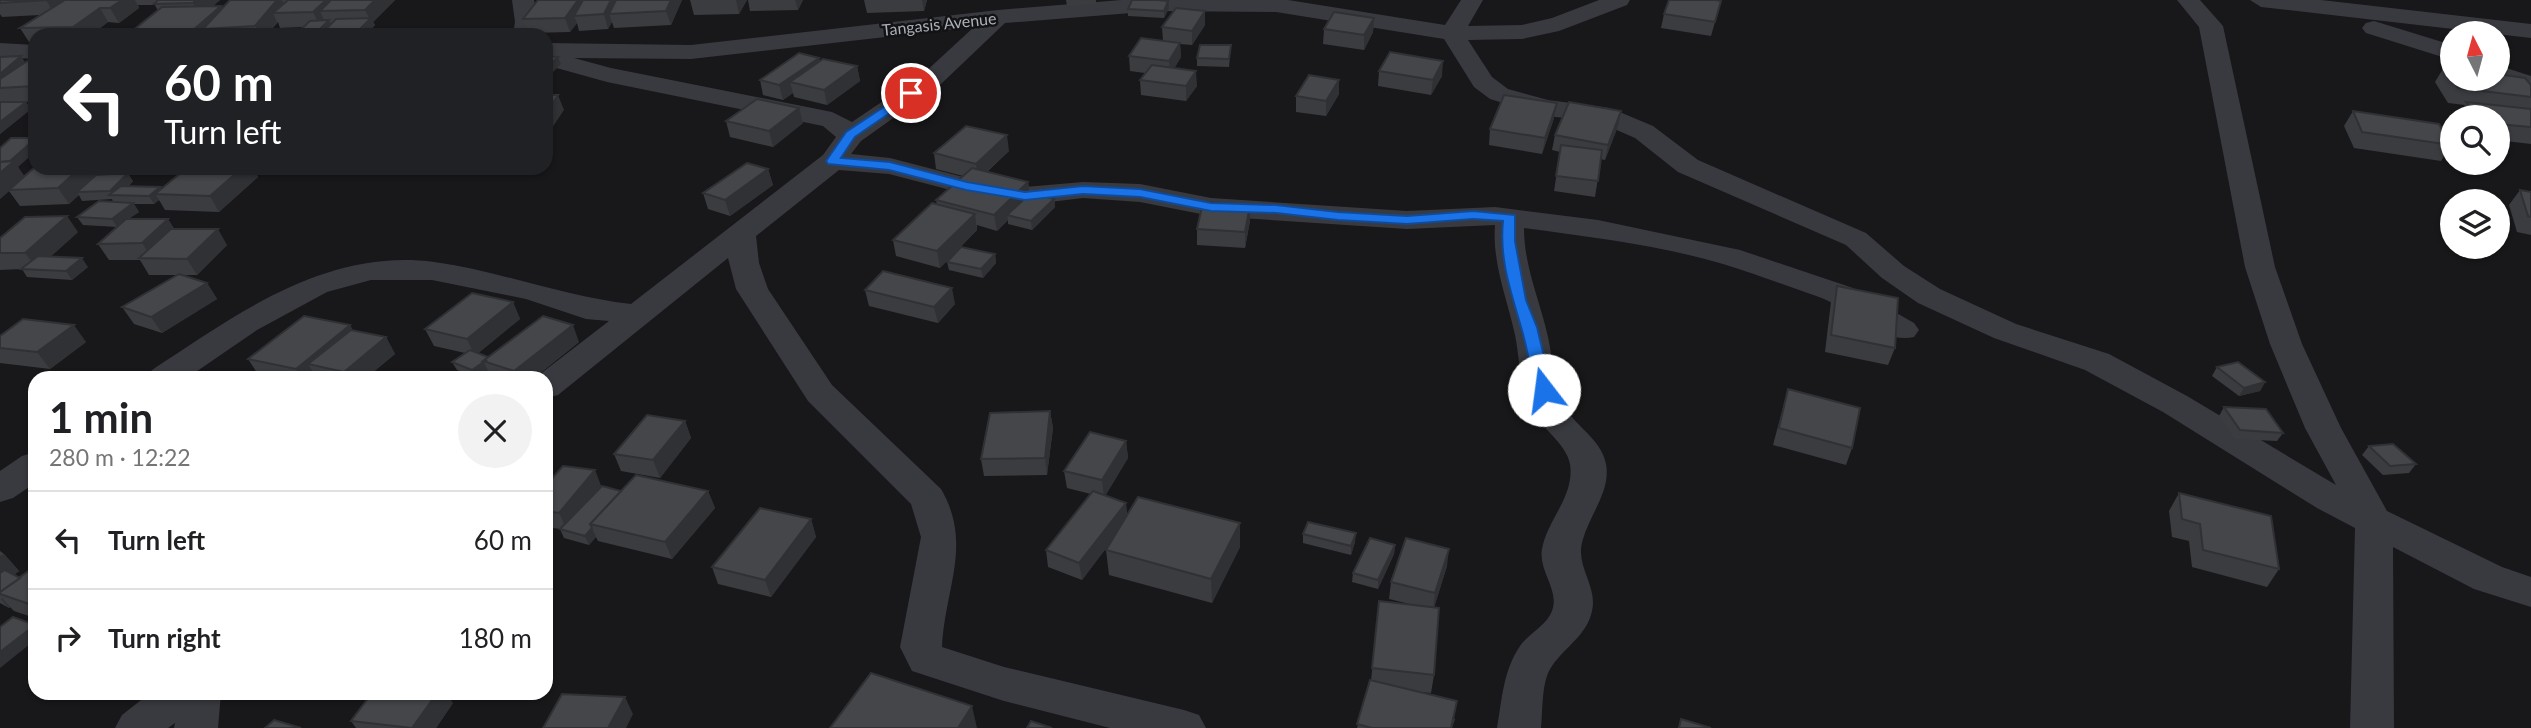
<!DOCTYPE html>
<meta charset="utf-8">
<style>
body{margin:0;font-family:Lato,sans-serif;background:#f2f2f2;color:#202124;height:100vh;display:flex;flex-direction:column;font-size:26px;white-space:nowrap}
*{box-sizing:border-box;margin:0}
p{font-size:23px;color:#757577}
.icon{flex:none;width:38px;height:38px;fill:none;stroke:currentColor;stroke-width:2;stroke-linecap:round;stroke-linejoin:round}
.map{position:relative;flex:1;overflow:hidden}
.drawer{position:absolute;left:28px;top:371px;width:525px;height:329px;display:flex;flex-direction:column;background:#fff;border-radius:21px;box-shadow:0 2px 5px #0004}
.drawer>*{flex:none}
.banner{position:absolute;left:28px;top:28px;width:525px;height:147px;border-radius:21px;box-shadow:0 2px 5px #0004;background:#202124;color:#fff;overflow:hidden}
.needle{width:46px;rotate:354deg}
.fabs{position:absolute;left:2440px;top:21px;display:grid;gap:14px}
.fabs a{display:grid;place-items:center;width:70px;height:70px;border-radius:50%;background:#fff;box-shadow:0 2px 5px #0004;font-size:35px}
.pin{position:absolute;display:grid;place-items:center;width:60px;height:60px;color:#fff;margin:-30px;border:4px solid #fff;border-radius:50%;box-shadow:0 2px 7px #0007}
.me{position:absolute;width:77px;margin:-38px;rotate:345deg;stroke-linejoin:round;filter:drop-shadow(0 0 5px #0008)}
.turn{display:flex;align-items:center;gap:24px;height:147px;padding:0 21px;font-size:32px}
.turn .icon{width:91px;height:91px;stroke-width:2.5}
.turn b{display:block;font-size:49px;line-height:60px}
.round{display:grid;place-items:center;flex:none;width:74px;height:74px;border-radius:37px;background:#f2f2f2}
.summary{display:flex;align-items:center;justify-content:space-between;height:119px;padding:0 21px}
h1{font-size:42px;font-weight:700;line-height:52px}
ul{padding:0;list-style:none}
li{display:flex;align-items:center;gap:21px;height:98px;padding:0 21px;border-top:2px solid #e0e0e0}
li div{flex:1}
li b{display:block;font-size:26px}
li em{font-style:normal}
.map>svg:first-child{display:block}
.lines{fill:none;stroke-linecap:round;stroke-linejoin:round}
.minor{fill:#393a3f;fill-rule:evenodd}
.wall{fill:#3b3c40}
.shaded-wall{fill:#303134}
.building{fill:#45464a;stroke:#303134;stroke-width:2}
.route{fill:#1a73e8;stroke:#114b97;stroke-width:2}
.labels{text-anchor:middle;stroke-width:5;stroke-linejoin:round;paint-order:stroke}
.far-street-label{font-size:16px;fill:#abb0b9;stroke:#131315}
</style>
<div class="map">
<svg width="2531" height="728" viewBox="0 0 2531 728">
<rect width="100%" height="100%" fill="#18181a"/>
<g class="lines">
<g class="minor">
<path d="M512,0H534L539,22L537,35H513L515,22Z"/>
<path d="M1121,0H1288L1445,25L1461,0H1483L1468,26L1522,25L1552,18L1599,0H1630L1627,5L1559,31L1522,39L1468,40L1492,77L1508,89L1548,100L1610,108L1653,126L1698,160L1866,233L1904,266L1940,289L2016,324L2109,354L2187,396L2336,485L2305,428L2270,344L2245,267L2199,27L2177,0H2200L2223,26L2275,267L2302,344L2341,428L2387,511L2502,567L2531,577V607L2474,589L2393,547L2394,728H2350L2355,528L2317,508L2163,412L2085,370L1994,338L1918,303L1882,278L1846,245L1678,172L1635,138L1596,121L1546,116L1490,99L1474,87L1444,39L1276,12L1156,11L1005,23L941,84L861,141L851,154L890,158L967,178L1025,187L1083,182L1140,184L1211,198L1407,211L1495,207L1598,220L1740,250L1853,288L1914,323L1919,330L1914,337C1882,345 1849,308 1819,297C1787,286 1755,274 1723,264C1659,245 1590,237 1524,228C1524,267 1540,300 1548,337C1553,359 1553,383 1563,404C1574,426 1601,438 1606,464C1611,491 1590,514 1583,539C1574,566 1598,585 1592,611C1587,635 1566,646 1552,666C1541,681 1543,710 1541,728H1497C1502,700 1503,671 1520,646C1528,634 1547,625 1552,611C1560,590 1538,571 1542,549C1547,520 1575,496 1570,464C1566,443 1540,427 1530,408C1519,385 1520,359 1515,335C1507,298 1492,263 1495,225L1407,229L1211,216L1140,202L1083,198L1025,205L966,194L889,174L839,170L756,236L759,263L768,289L832,385L941,489C973,544 945,588 942,647L1004,667L1184,710L1199,715L1206,728H1110L1004,701L912,671L900,647L921,537L911,504L808,401L736,289L728,258L558,395L546,398V378H535L609,321L586,319L526,299L432,280H371L327,292L257,330L187,378H147L152,370C237,314 326,248 434,262C501,271 564,297 631,304L823,155L836,137L823,126L607,82L553,67L550,62L553,57H546V43L691,45L998,10ZM974,27L923,74L852,122L832,112L611,68L574,58L691,59Z"/>
<path d="M2250,0H2321L2531,24V38L2261,7Z"/>
<path d="M2374,21L2452,45V60L2366,33L2362,28L2366,23Z"/>
<path d="M0,43L35,45V59L0,57Z"/>
<path d="M2497,65L2531,76V93L2492,79H2497Z"/>
<path d="M35,452V483L13,498L0,502V471L22,456Z"/>
<path d="M150,693H221L218,728H174L175,723L168,728H115L122,715Z"/>
</g>
</g>
<g class="wall">
<path d="M0,0H220L213,6H221L222,8L230,0H395L373,22L375,25L365,35H300L298,32L303,27L280,28L278,22L267,35H112L135,29L158,11L155,5H138L139,8L119,23L108,22L91,35H35V42H29L20,28L40,15L2,17L0,14Z"/>
<path d="M682,0L671,25L614,28L612,22L608,29L579,31L577,23L570,32L529,33L523,19Z"/>
<path d="M690,0H747L739,14L694,15Z"/>
<path d="M748,0H803L798,10L750,11Z"/>
<path d="M864,0H927L924,11L867,13Z"/>
<path d="M1066,0H1096V4L1067,6Z"/>
<path d="M1168,1L1169,8L1164,18L1128,16V9Z"/>
<path d="M1721,1L1711,36L1661,28L1664,14Z"/>
<path d="M1205,11V25L1192,45L1180,44L1181,57L1174,68L1197,86L1186,101L1141,95L1140,80L1145,73L1130,71L1129,56L1163,41L1162,27Z"/>
<path d="M1374,18L1373,32L1364,50L1323,44L1324,29Z"/>
<path d="M1231,45L1229,67L1197,66V58Z"/>
<path d="M35,56V102H26L31,109L0,134V57L25,62Z"/>
<path d="M819,58L820,62L857,66L860,81L827,105L794,97L793,93L783,100L763,95L760,80Z"/>
<path d="M2444,67L2531,85V144L2497,140V117H2457L2465,105L2448,103L2435,82Z"/>
<path d="M1379,71L1442,76L1431,95L1378,86Z"/>
<path d="M1339,80V94L1326,116L1296,112V96Z"/>
<path d="M799,108L803,123L773,147L730,137L726,121Z"/>
<path d="M1621,111L1618,126L1605,160L1601,159L1595,197L1554,191L1560,152L1552,150L1555,135Z"/>
<path d="M2353,111L2451,145L2441,161L2354,148L2344,126Z"/>
<path d="M1554,118L1542,154L1489,145L1490,129Z"/>
<path d="M1009,151L987,172L1028,182L1030,194L1054,199L1055,207L1032,230L1008,224V220L997,231L977,225V230L940,268L896,256L893,240L937,205L936,200L963,176L936,169L934,153Z"/>
<path d="M18,167L24,176L35,168H102L104,171L100,174L133,181L129,186L160,187L162,189L256,173L258,177L219,212L165,210L159,200L154,204H134L139,212L128,219H168L174,229L227,245L197,275H183L207,283L217,299L162,333L134,324L122,307L178,275H149L140,260H109L98,244L117,227L83,225L77,217L113,202L112,199L82,201L79,195L69,204L20,206L9,191L0,199Z"/>
<path d="M768,169L773,185L730,216L708,209L703,193Z"/>
<path d="M2520,190L2531,192V235L2517,232L2509,205Z"/>
<path d="M1250,221L1245,248L1197,245V229Z"/>
<path d="M78,232L51,256L88,267L72,280L27,277L22,269L0,270V238Z"/>
<path d="M995,254L996,263L983,278L949,270L947,262Z"/>
<path d="M1837,286L1895,348L1888,365L1825,352L1831,302Z"/>
<path d="M865,290L955,304L938,323L869,306Z"/>
<path d="M513,302L520,319L478,353L488,357L579,342L534,378H492L488,371L477,378H474L457,370L452,362L465,353L434,346L425,329Z"/>
<path d="M350,325L353,331L386,337L395,354L366,378H270L259,376L248,359Z"/>
<path d="M0,336L86,342L50,369L0,363Z"/>
<path d="M2217,367L2265,382L2260,391L2239,396L2212,376Z"/>
<path d="M1788,389L1852,448L1846,465L1773,445Z"/>
<path d="M2224,407L2283,433L2277,441L2235,439L2219,416Z"/>
<path d="M1050,411L1053,428L1047,475L984,476L981,459Z"/>
<path d="M685,421L691,438L660,478L621,471L614,454Z"/>
<path d="M1126,441L1128,458L1105,496L1126,503L1127,515L1240,547L1212,603L1109,575L1106,550L1112,540L1082,580L1048,567L1046,550L1091,494L1067,488L1064,471Z"/>
<path d="M2369,446L2416,464L2409,473L2383,475L2362,455Z"/>
<path d="M546,485L601,486L621,491H708L715,508L672,559L598,541L596,537L589,545L564,538L560,529L546,527Z"/>
<path d="M2179,493L2279,569L2267,587L2192,567L2189,541L2172,537L2169,511Z"/>
<path d="M811,519L816,537L771,597L718,584L712,567Z"/>
<path d="M1303,534L1355,542L1351,555L1303,543Z"/>
<path d="M1395,545L1394,554L1378,589L1352,582L1353,573Z"/>
<path d="M0,551L4,554L19,571L14,575L20,578L35,566V618L14,611L10,607L9,608L0,603Z"/>
<path d="M1447,566L1434,608V675L1431,693L1413,691L1455,719L1452,728H1357L1371,681L1379,601L1414,605L1389,599L1391,582Z"/>
<path d="M453,703L436,728H356L351,721Z"/>
</g>
<g class="shaded-wall">
<path d="M46,0H72L55,15Z"/>
<path d="M122,0H135L139,8L119,23L110,8Z"/>
<path d="M196,0H220L200,17L193,3Z"/>
<path d="M277,0H282L287,11L273,13L277,22L267,35H260L255,26Z"/>
<path d="M326,0H347L320,11L325,22L320,26L313,12Z"/>
<path d="M375,0H395L373,22L375,25L365,35H359L357,32L370,20L365,10Z"/>
<path d="M578,0H591L574,16L577,23L570,32L565,18Z"/>
<path d="M611,0H623L609,14L612,22L608,29L604,14Z"/>
<path d="M671,0H682L671,25L666,11Z"/>
<path d="M736,0H747L739,14Z"/>
<path d="M795,0H803L798,10Z"/>
<path d="M922,0H927L924,11Z"/>
<path d="M1168,1L1169,8L1164,18V11Z"/>
<path d="M221,6L228,20L203,29L206,35H194L192,31Z"/>
<path d="M100,8L108,22L91,35H78L73,27Z"/>
<path d="M1205,11V25L1192,45V31Z"/>
<path d="M1374,18L1373,32L1364,50V35Z"/>
<path d="M329,20L332,27L322,33L323,35H319L317,32Z"/>
<path d="M1180,43L1181,57L1170,76L1169,61Z"/>
<path d="M21,56L31,71L0,88V74Z"/>
<path d="M558,57L561,64L546,79V68Z"/>
<path d="M819,58L822,73L790,82L793,93L783,100L779,85Z"/>
<path d="M1443,61L1442,76L1431,95L1433,80Z"/>
<path d="M857,66L860,81L827,105L824,90Z"/>
<path d="M1196,71L1197,86L1186,101V86Z"/>
<path d="M1339,80V94L1326,116V101Z"/>
<path d="M558,95L564,110L546,137V113Z"/>
<path d="M26,102L31,109L0,134V122Z"/>
<path d="M1557,103L1554,118L1542,154L1545,138Z"/>
<path d="M799,108L803,123L773,147L769,131Z"/>
<path d="M1621,111L1618,126L1605,160L1608,145Z"/>
<path d="M1007,135L1009,151L978,179L976,164Z"/>
<path d="M35,139V152L18,167L25,177L0,199V173L6,165Z"/>
<path d="M80,168H102L104,171L81,192H77L79,195L69,204L58,188Z"/>
<path d="M242,168H262L256,173L258,177L219,212L210,196Z"/>
<path d="M768,169L773,185L730,216L725,200Z"/>
<path d="M128,173L133,181L119,196L113,195L110,191Z"/>
<path d="M1028,182L1030,198L1007,215L1008,220L997,231L994,215Z"/>
<path d="M160,187L165,194H155L159,200L154,204L149,196Z"/>
<path d="M1054,199L1055,207L1032,230L1031,221Z"/>
<path d="M133,203L139,212L117,227L112,219Z"/>
<path d="M1250,205V221L1245,248V232Z"/>
<path d="M975,214L977,230L940,268L937,251Z"/>
<path d="M67,216L78,232L37,269L25,253Z"/>
<path d="M168,219L178,235L152,258L142,243Z"/>
<path d="M218,229L227,245L197,275L187,259Z"/>
<path d="M995,254L996,263L983,278L981,269Z"/>
<path d="M82,258L88,267L72,280L66,271Z"/>
<path d="M207,283L217,299L162,333L151,317Z"/>
<path d="M952,288L955,304L938,323L934,307Z"/>
<path d="M513,302L520,319L475,356L467,339Z"/>
<path d="M74,325L86,342L50,369L37,352Z"/>
<path d="M350,325L359,342L308,364L316,377L301,378L296,369Z"/>
<path d="M573,325L579,342L534,378H518L514,371Z"/>
<path d="M386,337L395,354L366,378H348L344,372Z"/>
<path d="M484,362L488,371L475,378L472,370Z"/>
<path d="M2265,382L2260,391L2239,396L2244,388Z"/>
<path d="M1050,411L1053,428L1047,475L1045,458Z"/>
<path d="M685,421L691,438L660,478L653,460Z"/>
<path d="M1126,441L1128,458L1104,498L1102,480Z"/>
<path d="M595,470L602,488L567,530L559,513Z"/>
<path d="M708,491L715,508L672,559L665,542Z"/>
<path d="M1126,503L1127,521L1082,580L1079,563Z"/>
<path d="M811,519L816,537L771,597L765,580Z"/>
<path d="M1240,523V547L1212,603L1211,579Z"/>
<path d="M592,528L596,537L589,545L585,536Z"/>
<path d="M1356,533L1355,542L1351,555V546Z"/>
<path d="M1395,545L1394,554L1378,589V580Z"/>
<path d="M1449,549L1447,566L1433,610L1435,593Z"/>
<path d="M4,554L19,571L0,583V556Z"/>
<path d="M2,598L10,607L9,608L1,599Z"/>
<path d="M546,600L551,610L546,617Z"/>
<path d="M35,625V640L0,668V652Z"/>
<path d="M437,693H446L453,703L436,728H412Z"/>
<path d="M625,697L633,714L626,728H608Z"/>
<path d="M972,706L977,728H958Z"/>
</g>
<g class="building">
<path d="M0,0H47L0,3Z"/>
<path d="M65,0H122L110,8H100L73,27L20,28Z"/>
<path d="M158,0H196L193,3L154,4Z"/>
<path d="M230,0H277L255,26L203,29Z"/>
<path d="M288,0H326L313,12L273,13Z"/>
<path d="M331,0H375L365,10L320,11Z"/>
<path d="M538,0H578L565,18L523,19Z"/>
<path d="M583,0H611L604,14L574,16Z"/>
<path d="M616,0H671L666,11L609,14Z"/>
<path d="M1132,0H1158L1168,1L1164,11L1128,9Z"/>
<path d="M1669,0H1716L1721,1L1715,22L1664,14Z"/>
<path d="M221,6L192,31L131,32L162,7Z"/>
<path d="M1176,8L1205,11L1192,31L1162,27Z"/>
<path d="M1334,12L1374,18L1364,35L1324,29Z"/>
<path d="M371,18L357,32L322,33L336,19Z"/>
<path d="M329,20L317,32H298L310,21Z"/>
<path d="M135,29L131,32L132,35H112L119,30Z"/>
<path d="M1141,38L1180,43L1169,61L1129,56Z"/>
<path d="M1200,45H1231L1229,59L1197,58Z"/>
<path d="M1390,52L1443,61L1433,80L1379,71Z"/>
<path d="M799,53L819,58L779,85L760,80Z"/>
<path d="M21,56L0,74V57Z"/>
<path d="M35,56V86L0,88V79Z"/>
<path d="M546,56L558,57L546,68Z"/>
<path d="M823,59L857,66L824,90L790,82Z"/>
<path d="M1152,65L1196,71L1186,86L1140,80Z"/>
<path d="M2444,67L2452,68V79H2497V74L2525,78L2531,85V97L2458,88Z"/>
<path d="M1309,75L1339,80L1326,101L1296,96Z"/>
<path d="M546,95H558L546,113Z"/>
<path d="M1504,95L1557,103L1545,138L1490,129Z"/>
<path d="M757,99L799,108L769,131L726,121Z"/>
<path d="M0,102H26L0,122Z"/>
<path d="M1569,102L1621,111L1608,145L1555,135Z"/>
<path d="M2466,102L2531,109V127L2497,124V117H2479Z"/>
<path d="M2353,111L2439,124L2451,145L2362,132Z"/>
<path d="M966,126L1007,135L976,164L934,153Z"/>
<path d="M11,138H35V139L10,161L0,162V148Z"/>
<path d="M1561,145L1602,150L1598,181L1556,176Z"/>
<path d="M14,161L0,173V162Z"/>
<path d="M747,163L768,169L725,200L703,193Z"/>
<path d="M35,167V168H80L58,188L9,190Z"/>
<path d="M187,168H242L210,196L155,194Z"/>
<path d="M972,168L1028,182L994,215L936,200Z"/>
<path d="M128,173L110,191L77,192L96,175Z"/>
<path d="M121,186L160,187L149,196L109,195Z"/>
<path d="M2520,190L2531,192V217L2528,216Z"/>
<path d="M1031,193L1054,199L1031,221L1007,215Z"/>
<path d="M99,201L133,203L112,219L77,217Z"/>
<path d="M1203,202L1250,205L1245,232L1197,229Z"/>
<path d="M932,203L975,214L937,251L893,240Z"/>
<path d="M67,216L25,253H0V238L25,217Z"/>
<path d="M126,219H168L142,243L98,244Z"/>
<path d="M171,229H218L187,259L139,258Z"/>
<path d="M961,247L995,254L981,269L947,262Z"/>
<path d="M38,256L82,258L66,271L21,269Z"/>
<path d="M883,271L952,288L934,307L865,290Z"/>
<path d="M179,274L207,283L151,317L122,307Z"/>
<path d="M1837,286L1898,298L1895,348L1831,335Z"/>
<path d="M472,293L513,302L467,339L425,329Z"/>
<path d="M304,316L350,325L296,369L248,359Z"/>
<path d="M543,316L573,325L514,371L483,361Z"/>
<path d="M23,319L74,325L37,352L0,348V336Z"/>
<path d="M351,330L386,337L344,372L308,364Z"/>
<path d="M470,350L488,357L483,361H485L472,370L452,362Z"/>
<path d="M2238,362L2265,382L2244,388L2217,367Z"/>
<path d="M1788,389L1860,408L1852,448L1779,428Z"/>
<path d="M2224,407L2266,409L2283,433L2240,430Z"/>
<path d="M1050,411L1045,458L981,459L990,413Z"/>
<path d="M647,415L685,421L653,460L614,454Z"/>
<path d="M1090,432L1126,441L1102,480L1064,471Z"/>
<path d="M2393,444L2416,464L2390,466L2369,446Z"/>
<path d="M563,466L595,470L559,513L546,511V485Z"/>
<path d="M636,475L708,491L665,542L590,524Z"/>
<path d="M602,486L621,491L590,524L592,528L585,536L560,529Z"/>
<path d="M1093,491L1126,503L1079,563L1046,550Z"/>
<path d="M2179,493L2271,516L2279,569L2203,550L2200,524L2182,519Z"/>
<path d="M1138,497L1240,523L1211,579L1106,550Z"/>
<path d="M760,508L811,519L765,580L712,567Z"/>
<path d="M1308,522L1356,533L1351,546L1303,534Z"/>
<path d="M1370,538L1395,545L1378,580L1353,573Z"/>
<path d="M1406,538L1449,549L1435,593L1391,582Z"/>
<path d="M35,566V606L0,594V592Z"/>
<path d="M5,570L20,578L0,592V573Z"/>
<path d="M1379,601L1439,608L1434,675L1372,668Z"/>
<path d="M13,617L35,625L0,652V627Z"/>
<path d="M871,673L972,706L958,728H830Z"/>
<path d="M1370,680L1457,701L1451,728H1372L1357,724Z"/>
<path d="M372,693H437L412,728L351,721Z"/>
<path d="M562,694L625,697L608,728H543Z"/>
<path d="M1681,719L1711,728H1679Z"/>
<path d="M274,720L301,728H265Z"/>
<path d="M1031,721L1052,728H1027Z"/>
</g>
<path class="route" d="M911,89L916,90V95L855,137L841,158L890,162L967,182L1025,192L1083,186L1140,189L1211,203L1276,205L1338,212L1407,216L1473,211L1515,215V241L1526,300L1537,327L1552,390L1544,396L1535,390C1531,369 1527,347 1521,327C1511,292 1499,259 1503,221L1473,219L1407,224L1338,220L1276,213L1211,211L1140,197L1083,194L1025,200L966,190L889,170L828,164L826,161L846,132Z"/>
<g class="labels">
<g class="far-street-label">
<text transform="translate(939 24) rotate(-6)" y="6">Tangasis Avenue</text>
</g>
</g>
</svg>
<div class="fabs">
<a><svg class="needle" viewBox="-14 -14 28 28"><path d="M0-13l5 13h-10z" fill="#e53935"/><path d="M0 13l5-13h-10z" fill="#757577"/></svg></a>
<a><svg class="icon" aria-label="search" viewBox="0 0 24 24"><circle cx="10" cy="10" r="6"/><path d="M15 15l6 6"/></svg></a>
<a><svg class="icon" aria-label="layers" viewBox="0 0 24 24"><path d="M12 4l9 5-9 5-9-5zM3 14l9 5 9-5"/></svg></a>
</div>
<div class="pin" style="left:911px;top:93px;background:#d93025"><svg class="icon" aria-label="arrive" viewBox="0 0 24 24"><path d="M6 21V4h12l-3 4 3 4H6"/></svg></div>
<svg class="me" style="left:1544px;top:390px" viewBox="-20 -20 40 40"><circle r="19" fill="#fff"/><path d="M0-13L10 11 0 6-10 11z" fill="#1a73e8"/></svg>
<div class="banner">
<div class="turn"><svg class="icon" aria-label="left" viewBox="0 0 24 24"><path d="M17 20v-9H6M10 6l-5 5 5 5"/></svg><div><b>60 m</b>Turn left</div></div>
</div>
<section class="drawer">
<div class="summary"><div><h1>1 min</h1><p>280 m · 12:22</p></div><a class="round"><svg class="icon" aria-label="close" viewBox="0 0 24 24"><path d="M6 6l12 12M18 6L6 18"/></svg></a></div>
<ul>
<li><svg class="icon" aria-label="left" viewBox="0 0 24 24"><path d="M17 20v-9H6M10 6l-5 5 5 5"/></svg><div><b>Turn left</b></div><em>60 m</em></li>
<li><svg class="icon" aria-label="right" viewBox="0 0 24 24"><path d="M7 20v-9h11M14 6l5 5-5 5"/></svg><div><b>Turn right</b></div><em>180 m</em></li>
</ul>
</section>
</div>
